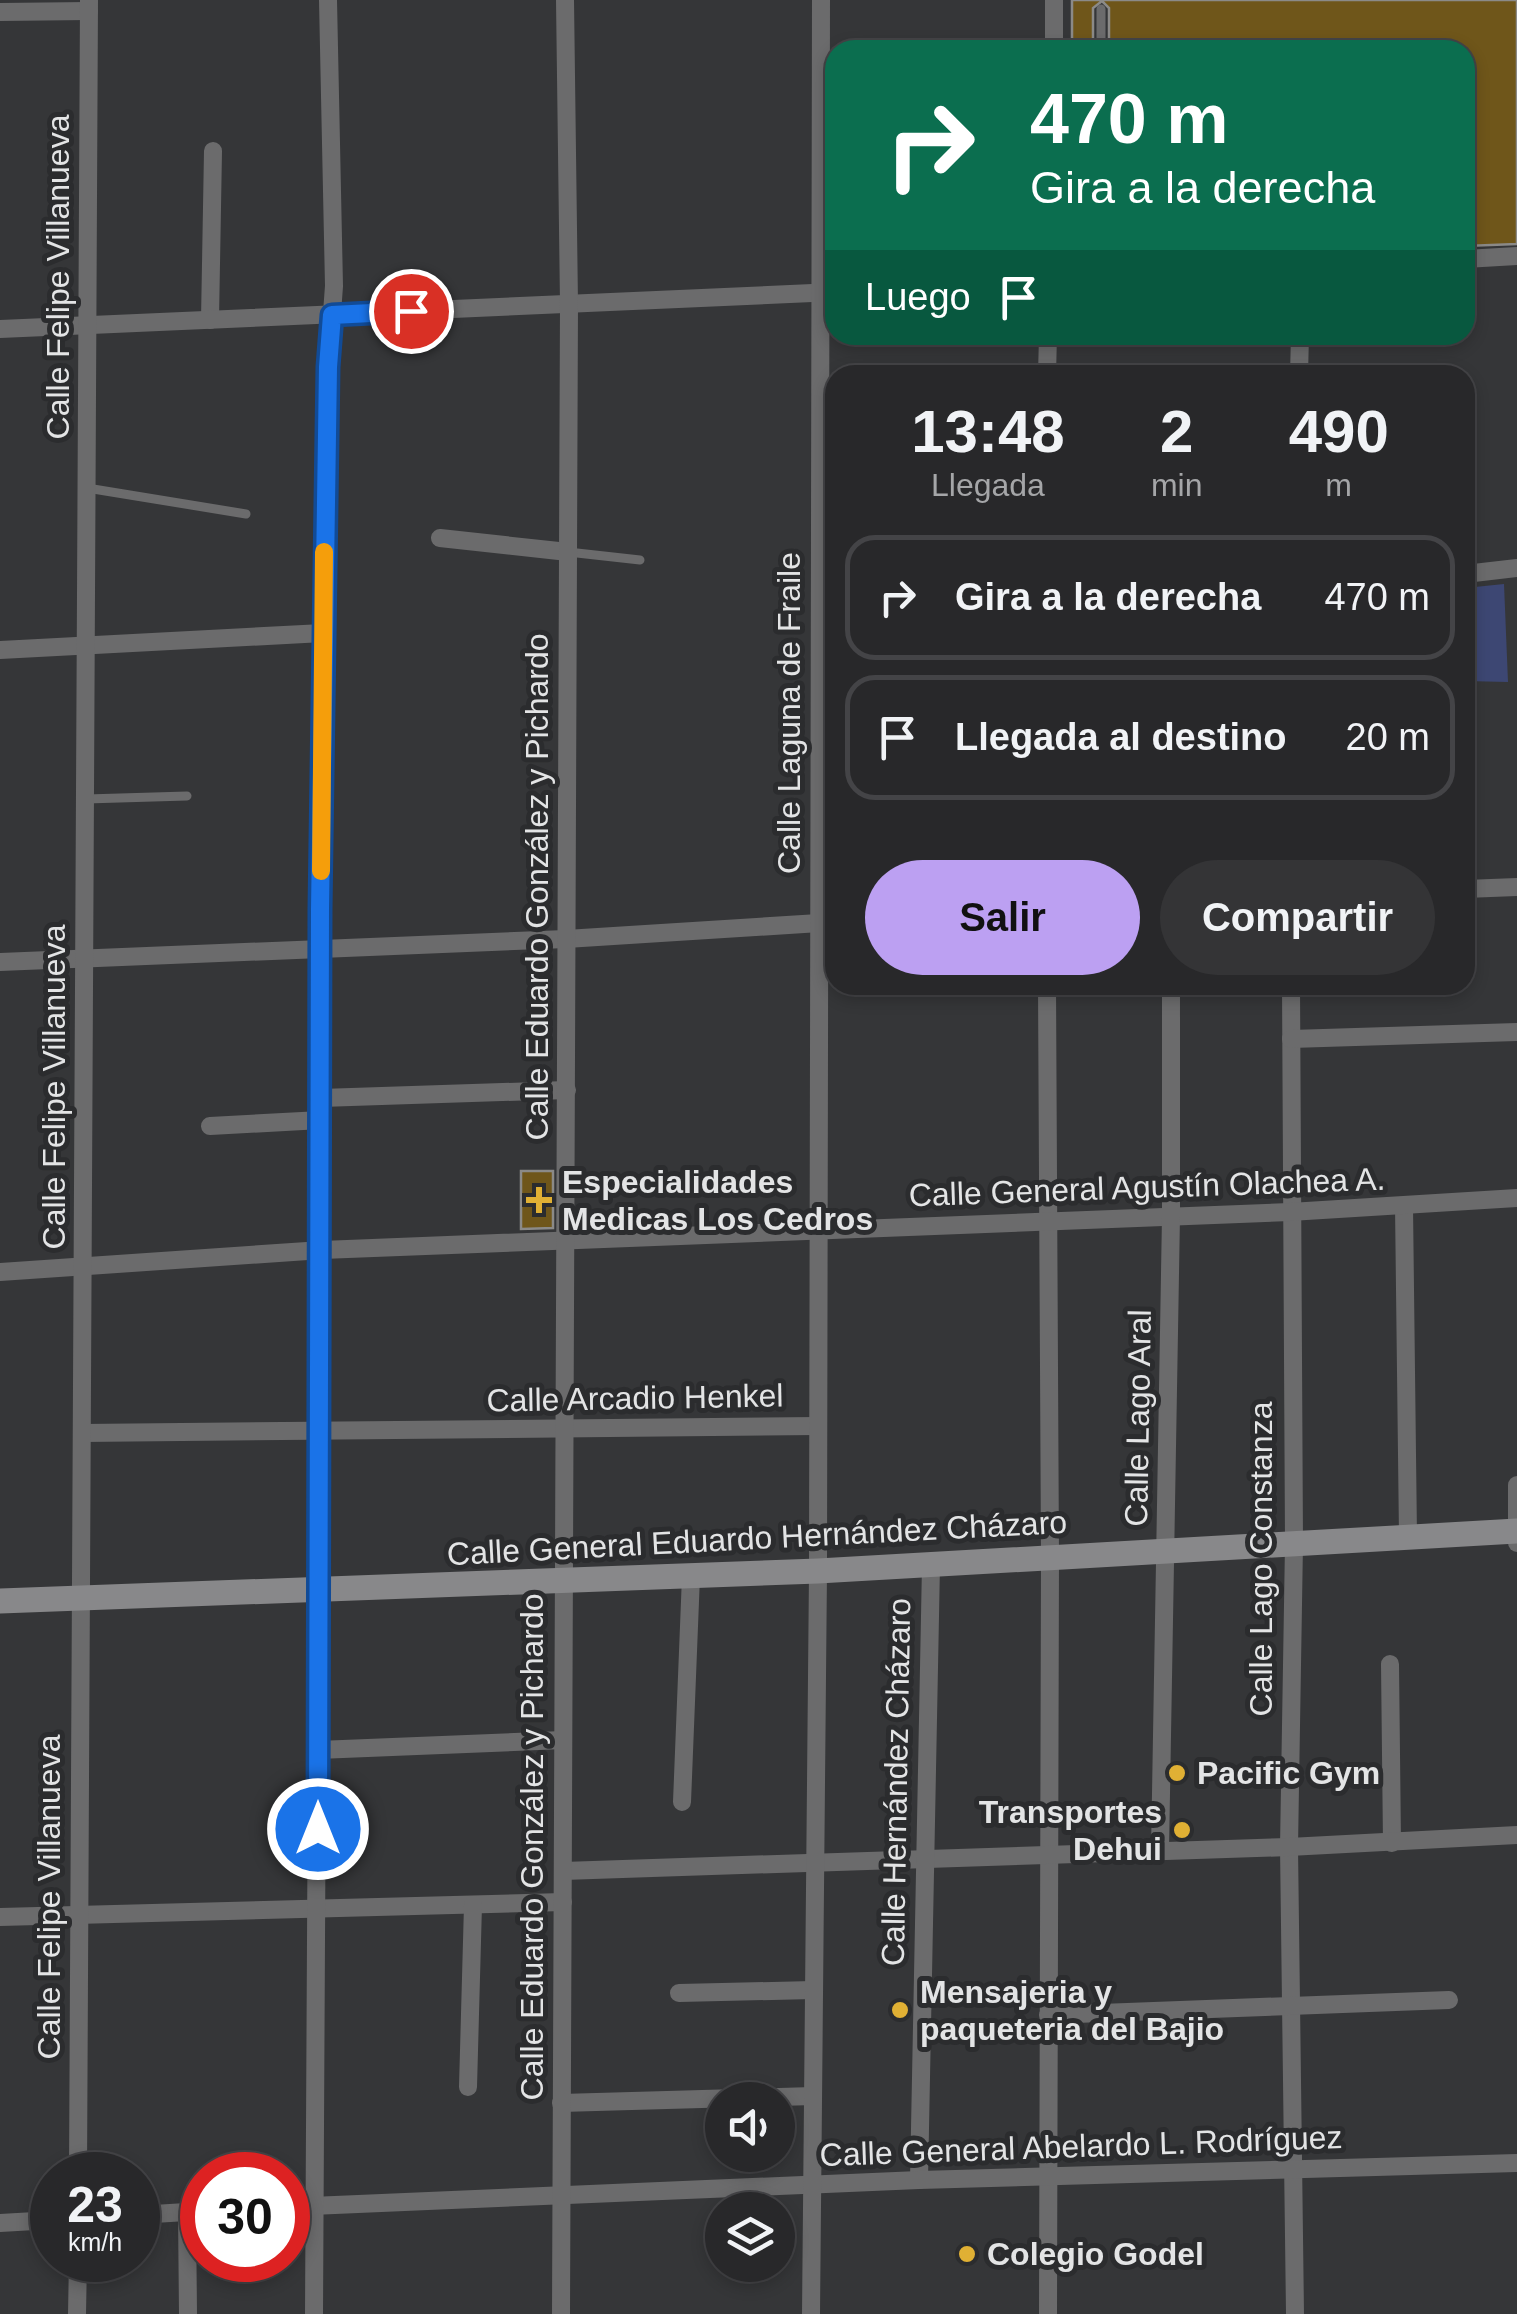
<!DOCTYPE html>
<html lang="es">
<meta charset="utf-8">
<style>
body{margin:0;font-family:Arial,sans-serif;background:#343436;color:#f1f3f6;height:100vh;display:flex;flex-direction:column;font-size:38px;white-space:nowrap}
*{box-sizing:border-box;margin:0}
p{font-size:32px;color:#a5a6a8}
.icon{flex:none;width:55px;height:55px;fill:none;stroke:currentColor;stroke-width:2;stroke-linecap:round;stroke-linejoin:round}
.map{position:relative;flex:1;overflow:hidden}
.drawer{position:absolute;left:825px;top:365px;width:650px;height:630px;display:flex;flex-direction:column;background:#28282a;border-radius:30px;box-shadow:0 5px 15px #0003,0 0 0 2px #444447}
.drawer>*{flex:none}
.hud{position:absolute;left:825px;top:40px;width:650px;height:305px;border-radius:30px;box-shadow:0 5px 15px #0003,0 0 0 2px #444447;background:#0b6e4f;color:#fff;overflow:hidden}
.buttons{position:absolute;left:705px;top:2082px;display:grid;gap:20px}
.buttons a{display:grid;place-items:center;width:90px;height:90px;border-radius:50%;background:#28282a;box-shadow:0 5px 15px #0003,0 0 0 2px #444447;font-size:50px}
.speed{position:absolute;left:30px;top:2152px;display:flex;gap:20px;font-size:50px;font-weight:700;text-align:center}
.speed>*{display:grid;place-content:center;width:130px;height:130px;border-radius:50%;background:#28282a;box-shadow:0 5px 15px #0003,0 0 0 2px #444447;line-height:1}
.speed small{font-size:25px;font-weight:400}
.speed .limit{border:15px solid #d22;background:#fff;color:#111}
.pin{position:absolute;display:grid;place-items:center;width:85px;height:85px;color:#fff;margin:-42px;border:5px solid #fff;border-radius:50%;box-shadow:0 2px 10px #0007}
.me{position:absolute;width:110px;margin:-55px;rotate:0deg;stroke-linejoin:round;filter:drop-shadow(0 0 8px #0008)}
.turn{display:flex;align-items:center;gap:35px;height:210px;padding:0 40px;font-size:45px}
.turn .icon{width:130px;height:130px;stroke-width:2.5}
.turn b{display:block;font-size:70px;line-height:85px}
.then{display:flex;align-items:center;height:95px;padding:0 40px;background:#0003;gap:20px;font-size:38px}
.eta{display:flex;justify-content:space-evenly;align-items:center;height:170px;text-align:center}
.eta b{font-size:60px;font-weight:600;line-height:70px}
.action{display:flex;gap:20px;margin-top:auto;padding:20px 40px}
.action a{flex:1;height:115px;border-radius:60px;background:#bca0f2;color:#111;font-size:40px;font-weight:600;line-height:115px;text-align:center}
.action a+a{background:#343436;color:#f1f3f6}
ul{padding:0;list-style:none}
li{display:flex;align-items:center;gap:30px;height:125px;margin:0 20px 15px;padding:0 20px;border:5px solid #444447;border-radius:30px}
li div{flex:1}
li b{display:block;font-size:38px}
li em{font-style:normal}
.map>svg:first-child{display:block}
.green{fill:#3d4773}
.building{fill:#6f561a;stroke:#8b8a88;stroke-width:2.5}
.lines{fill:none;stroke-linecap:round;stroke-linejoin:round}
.service{stroke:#6b6b6c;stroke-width:9}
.minor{stroke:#6b6b6c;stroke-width:18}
.secondary{stroke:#88888a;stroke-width:25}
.route-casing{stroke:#114b97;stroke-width:25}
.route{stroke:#1a73e8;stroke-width:18}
.slow{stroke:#f59e0b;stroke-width:18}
.poi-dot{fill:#e0b034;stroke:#2b2c2e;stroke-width:4}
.labels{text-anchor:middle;stroke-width:10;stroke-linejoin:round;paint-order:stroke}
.street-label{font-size:32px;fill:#e3e4e5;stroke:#2b2c2e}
.poi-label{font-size:32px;font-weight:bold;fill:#e3e4e5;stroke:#2b2c2e;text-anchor:start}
</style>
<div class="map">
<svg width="1517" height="2314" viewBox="0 0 1517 2314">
<rect width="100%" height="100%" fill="#353638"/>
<path class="green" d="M1504,584L1508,682L1465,681V588Z"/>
<g class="building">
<path d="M1072,0H1517V244L1465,246V50H1109V8L1102,1L1093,8V50H1072Z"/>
<path d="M521,1171H553V1228L521,1229Z"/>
</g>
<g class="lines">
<g class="service">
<path d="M1101,50V9"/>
<path d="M87,488L246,514"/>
<path d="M568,552L640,560"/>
<path d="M86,799L187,796"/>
</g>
<g class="minor">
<path d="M1054,0V50"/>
<path d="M0,12L89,11"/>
<path d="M1465,259L1517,256"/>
<path d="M210,320L213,151"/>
<path d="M0,329L835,292"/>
<path d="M1047,375L1048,335"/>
<path d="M1299,375L1300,335"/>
<path d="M440,538L568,552"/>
<path d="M1465,574L1517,568"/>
<path d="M0,650L323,633"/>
<path d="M1465,889L1517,887"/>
<path d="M0,962L566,939L835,922"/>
<path d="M1047,985L1050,1558L1048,2314"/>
<path d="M1291,985L1294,1544L1289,1847L1295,2314"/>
<path d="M1291,1039L1517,1032"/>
<path d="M321,1098L567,1090"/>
<path d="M210,1126L321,1120"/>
<path d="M1404,1206L1408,1537"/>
<path d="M0,1272L322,1250L1290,1212L1517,1198"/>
<path d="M82,1433L818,1426"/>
<path d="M1517,1543V1485"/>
<path d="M1390,1664L1392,1843"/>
<path d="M318,1750L563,1740"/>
<path d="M682,1802L691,1576"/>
<path d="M1160,1851L1171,1216V985"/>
<path d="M563,1871L1289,1847L1517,1835"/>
<path d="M0,1917L563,1902"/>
<path d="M679,1993L813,1990"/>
<path d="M1048,2015L1449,2000"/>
<path d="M468,2087L473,1905"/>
<path d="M561,2103L813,2096"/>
<path d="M78,2175L89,0"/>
<path d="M919,2180L931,1565"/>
<path d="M288,2207L919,2180L1517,2163"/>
<path d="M187,2212L188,2314"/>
<path d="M138,2215L202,2211"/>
<path d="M0,2223L52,2220"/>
<path d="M77,2314L78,2260"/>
<path d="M314,2314L323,633L328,367L334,286L328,0"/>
<path d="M561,2314L569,304L565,0"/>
<path d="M811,2314L818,1571L821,0"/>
</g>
<path class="secondary" d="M0,1601L818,1571L1517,1531"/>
</g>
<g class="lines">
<g class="route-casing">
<path id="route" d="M318,1829L320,909L328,367L332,315L411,311"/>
</g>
<use href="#route" class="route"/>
<path class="slow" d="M321,871L324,552"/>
</g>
<g class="poi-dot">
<path d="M534 1185h10v10h10v10h-10v10h-10v-10h-10v-10h10z"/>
<circle cx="1177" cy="1773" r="10"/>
<circle cx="1182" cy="1830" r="10"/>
<circle cx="900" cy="2010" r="10"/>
<circle cx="967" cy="2254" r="10"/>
</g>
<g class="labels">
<g class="street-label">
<text transform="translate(58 277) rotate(-90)" y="11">Calle Felipe Villanueva</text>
<text transform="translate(789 713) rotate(-90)" y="11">Calle Laguna de Fraile</text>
<text transform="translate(537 887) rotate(-90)" y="11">Calle Eduardo González y Pichardo</text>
<text transform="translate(54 1087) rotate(-90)" y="11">Calle Felipe Villanueva</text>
<text transform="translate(1147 1187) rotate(-2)" y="11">Calle General Agustín Olachea A.</text>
<text transform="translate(635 1398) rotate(-1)" y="11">Calle Arcadio Henkel</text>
<text transform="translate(1138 1418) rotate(-89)" y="11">Calle Lago Aral</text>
<text transform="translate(757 1538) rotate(-3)" y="11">Calle General Eduardo Hernández Cházaro</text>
<text transform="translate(1261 1559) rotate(-90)" y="11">Calle Lago Constanza</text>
<text transform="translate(896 1782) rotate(-89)" y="11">Calle Hernández Cházaro</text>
<text transform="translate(532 1847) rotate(-90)" y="11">Calle Eduardo González y Pichardo</text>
<text transform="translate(49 1897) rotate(-90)" y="11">Calle Felipe Villanueva</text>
<text transform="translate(1081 2146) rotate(-2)" y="11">Calle General Abelardo L. Rodríguez</text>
</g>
<g class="poi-label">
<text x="562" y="1193">Especialidades<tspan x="562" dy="37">Medicas Los Cedros</tspan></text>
<text x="1197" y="1784">Pacific Gym</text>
<text x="1162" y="1823" text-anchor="end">Transportes<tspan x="1162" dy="37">Dehui</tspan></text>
<text x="920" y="2003">Mensajeria y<tspan x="920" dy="37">paqueteria del Bajio</tspan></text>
<text x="987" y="2265">Colegio Godel</text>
</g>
</g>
</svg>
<div class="buttons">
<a><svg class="icon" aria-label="sound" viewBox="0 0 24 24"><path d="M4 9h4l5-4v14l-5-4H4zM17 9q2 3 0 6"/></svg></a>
<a><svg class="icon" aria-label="layers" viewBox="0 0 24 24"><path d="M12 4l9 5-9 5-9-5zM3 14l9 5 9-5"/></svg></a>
</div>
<div class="speed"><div>23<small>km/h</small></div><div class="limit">30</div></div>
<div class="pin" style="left:411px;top:311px;background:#d93025"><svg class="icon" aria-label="arrive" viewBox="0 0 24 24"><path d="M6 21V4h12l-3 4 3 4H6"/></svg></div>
<svg class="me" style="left:318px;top:1829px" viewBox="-20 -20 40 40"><circle r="17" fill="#1a73e8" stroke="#fff" stroke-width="3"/><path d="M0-11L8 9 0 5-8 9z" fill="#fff"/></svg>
<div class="hud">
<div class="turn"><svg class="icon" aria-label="right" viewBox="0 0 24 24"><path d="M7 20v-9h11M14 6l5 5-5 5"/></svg><div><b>470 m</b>Gira a la derecha</div></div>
<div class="then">Luego<svg class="icon" aria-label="arrive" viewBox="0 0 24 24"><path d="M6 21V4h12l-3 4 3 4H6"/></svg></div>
</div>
<section class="drawer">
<div class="eta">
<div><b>13:48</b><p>Llegada</p></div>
<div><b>2</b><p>min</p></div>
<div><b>490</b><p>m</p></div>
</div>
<ul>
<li><svg class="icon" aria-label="right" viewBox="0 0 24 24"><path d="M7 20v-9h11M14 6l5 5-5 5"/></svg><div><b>Gira a la derecha</b></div><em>470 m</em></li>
<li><svg class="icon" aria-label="arrive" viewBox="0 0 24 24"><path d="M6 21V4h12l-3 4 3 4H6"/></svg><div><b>Llegada al destino</b></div><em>20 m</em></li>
</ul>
<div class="action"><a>Salir</a><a>Compartir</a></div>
</section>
</div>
